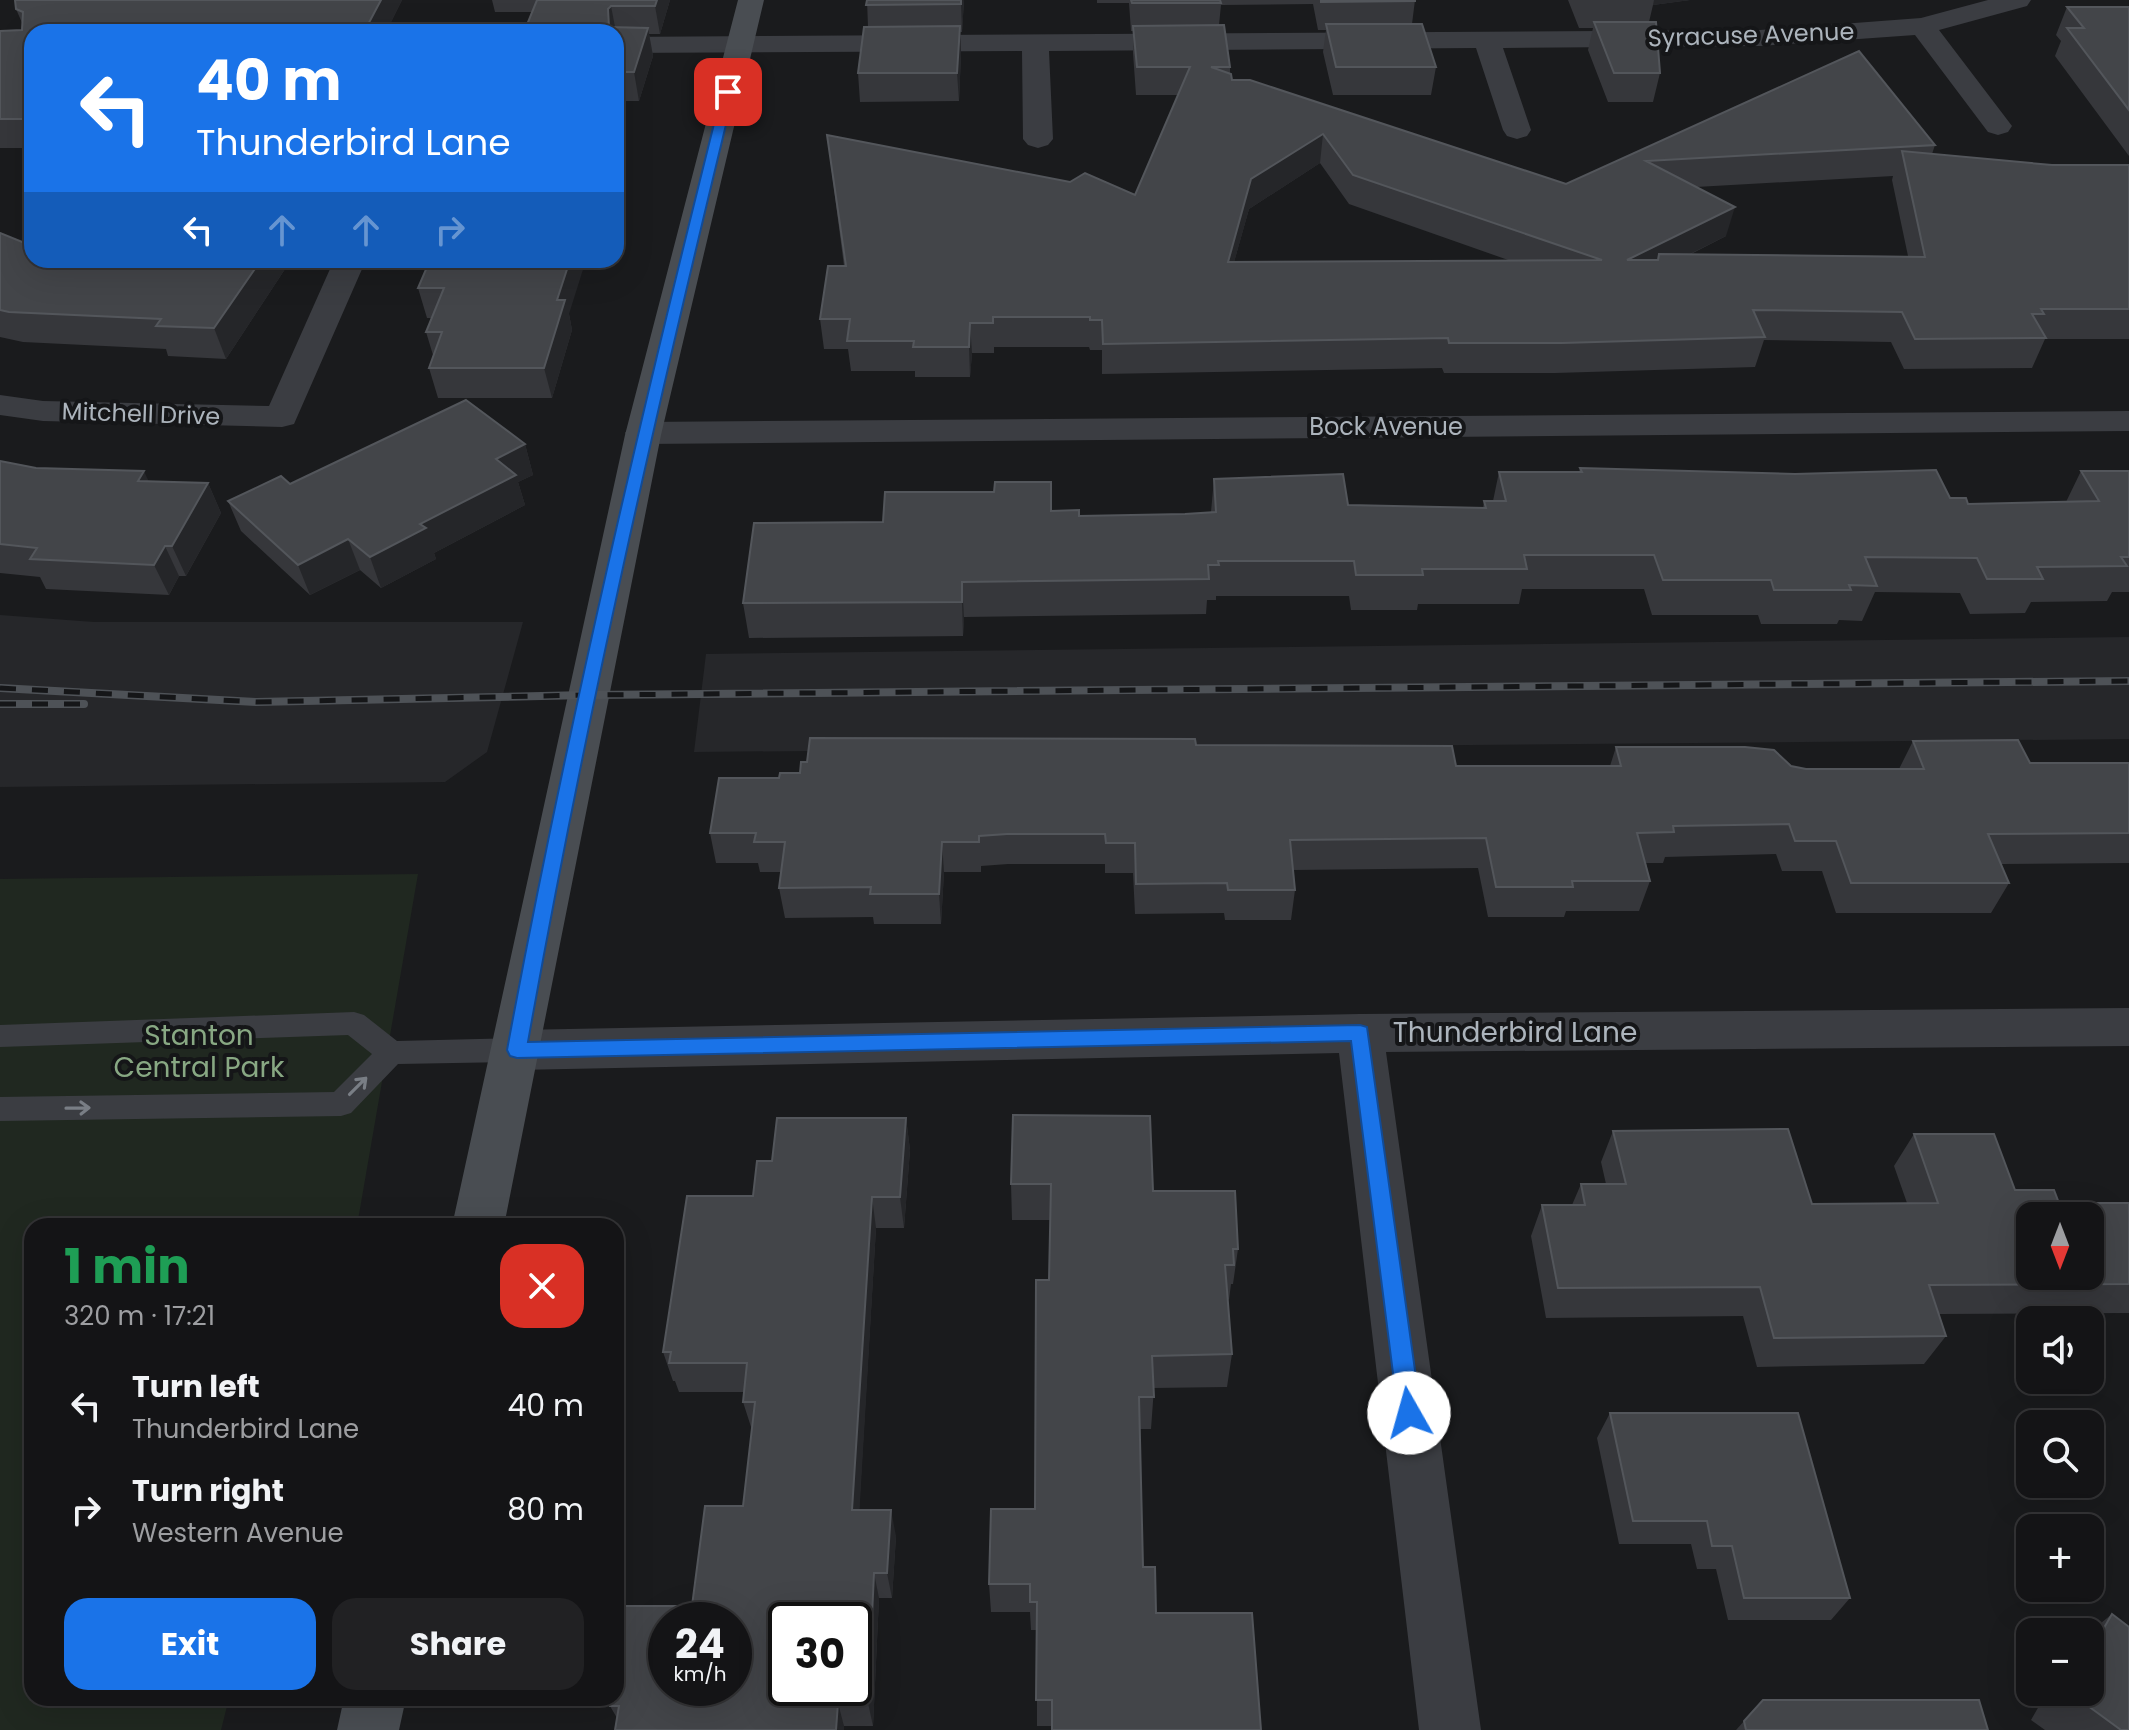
<!DOCTYPE html>
<meta charset="utf-8">
<style>
body{margin:0;font-family:Poppins,sans-serif;background:#212123;color:#f1f3f6;height:100vh;display:flex;flex-direction:column;font-size:30px;white-space:nowrap}
*{box-sizing:border-box;margin:0}
p{font-size:26px;color:#9d9ea1}
.icon{flex:none;width:44px;height:44px;fill:none;stroke:currentColor;stroke-width:2;stroke-linecap:round;stroke-linejoin:round}
.map{position:relative;flex:1;overflow:hidden}
.side{position:absolute;left:24px;top:1218px;width:600px;height:488px;display:flex;flex-direction:column;background:#141416;border-radius:24px;box-shadow:0 8px 32px #0002,0 0 0 2px #333335}
.side>*{flex:none}
.hud{position:absolute;left:24px;top:24px;width:600px;height:244px;border-radius:24px;box-shadow:0 8px 32px #0002,0 0 0 2px #333335;background:#1a73e8;color:#fff;overflow:hidden}
.needle{width:52px;rotate:180deg}
.controls{position:absolute;left:2016px;top:1202px;display:grid;gap:16px}
.controls a{display:grid;place-items:center;width:88px;height:88px;border-radius:16px;background:#141416;box-shadow:0 8px 32px #0002,0 0 0 2px #333335;font-size:40px}
.speed{position:absolute;left:648px;top:1602px;display:flex;gap:16px;font-size:40px;font-weight:700;text-align:center}
.speed>*{display:grid;place-content:center;width:104px;height:104px;border-radius:50%;background:#141416;box-shadow:0 8px 32px #0002,0 0 0 2px #333335;line-height:1}
.speed small{font-size:20px;font-weight:400}
.speed .limit{border:4px solid #111;border-radius:12px;background:#fff;color:#111}
.pin{position:absolute;display:grid;place-items:center;width:68px;height:68px;color:#fff;margin:-34px;border-radius:16px;box-shadow:0 4px 12px #0006}
.me{position:absolute;width:88px;margin:-44px;rotate:353deg;stroke-linejoin:round;filter:drop-shadow(0 0 6px #0008)}
.turn{display:flex;align-items:center;gap:28px;height:168px;padding:0 40px;font-size:36px}
.turn .icon{width:104px;height:104px;stroke-width:2.5}
.turn b{display:block;font-size:56px;line-height:68px}
.lanes{display:flex;align-items:center;height:76px;padding:0 40px;background:#0003;justify-content:center;gap:40px;direction:ltr}
.lanes .off{opacity:.35}
.round{display:grid;place-items:center;flex:none;width:84px;height:84px;border-radius:24px;background:#212123}
.headline{display:flex;align-items:center;justify-content:space-between;height:136px;padding:0 40px}
h1{font-size:48px;font-weight:700;line-height:60px;color:#1e9e55}
.button{display:flex;gap:16px;margin-top:auto;padding:16px 40px}
.button a{flex:1;height:92px;border-radius:24px;background:#1a73e8;color:#fff;font-size:32px;font-weight:700;line-height:92px;text-align:center}
.button a+a{background:#212123;color:#f1f3f6}
ul{padding:0;list-style:none}
li{display:flex;align-items:center;gap:24px;height:104px;padding:0 40px}
li div{flex:1}
li b{display:block;font-size:30px}
li em{font-style:normal}
.map>svg:first-child{display:block}
.built{fill:#26272a}
.green{fill:#202820}
.lines{fill:none;stroke-linecap:round;stroke-linejoin:round}
.lane{fill:#3b3d42;fill-rule:evenodd}
.street{fill:#3b3d42;fill-rule:evenodd}
.secondary{fill:#494d52;fill-rule:evenodd}
.rail-casing{stroke:#4e5257;stroke-width:8}
.rail{stroke:#151618;stroke-width:5;stroke-dasharray:16;stroke-linecap:butt}
.wall{fill:#36373b;fill-rule:evenodd}
.shaded-wall{fill:#252629}
.building{fill:#434549;stroke:#53565b;stroke-width:2;fill-rule:evenodd}
.oneway{stroke:#797e85}
.route{fill:#1a73e8;stroke:#114b97;stroke-width:2}
.labels{text-anchor:middle;stroke-width:8;stroke-linejoin:round;paint-order:stroke}
.far-street-label{font-size:24px;fill:#acb4bc;stroke:#151618}
.street-label{font-size:28px;fill:#acb4bc;stroke:#151618}
.park-label{font-size:28px;fill:#88a883;stroke:#151618}
</style>
<div class="map">
<svg width="2129" height="1730" viewBox="0 0 2129 1730">
<rect width="100%" height="100%" fill="#1a1b1d"/>
<g class="built">
<path d="M0,615L94,622H523L487,752L445,782L0,787Z"/>
<path d="M2129,637V739L694,752L706,654Z"/>
</g>
<path class="green" d="M418,874L357,1226H32V1698H229L221,1730H0V879Z"/>
<g class="lines">
<path class="lane" d="M354,1012L364,1015L397,1041L517,1038L527,1042L531,1050L527,1058L517,1062L398,1064L351,1113L341,1116L0,1121V1097L334,1092L372,1054L348,1035L0,1047V1025Z"/>
<g class="street">
<path d="M1988,0H2031L2027,6L1939,30L2012,126L2008,132L1998,135L1988,132L1915,35L1760,46L1503,48L1531,130L1527,136L1517,139L1507,136L1503,130L1476,48L1049,51L1053,139L1048,145L1038,148L1028,145L1023,139L1022,51L616,53V37L1760,30L1921,18Z"/>
<path d="M334,260H366L294,424L282,427L43,421L0,415V395L43,401L269,406Z"/>
<path d="M2129,411V431L643,444L631,441L625,433L631,425L643,422Z"/>
<path d="M2129,1008V1046L1386,1052L1481,1730H1419L1339,1053L517,1070L500,1064L493,1050L500,1036L517,1030L1360,1014Z"/>
</g>
<g class="secondary">
<path d="M738,0H764L661,435L504,1226H452L625,435Z"/>
<path d="M344,1698H406L399,1730H337Z"/>
</g>
<g class="rail-casing">
<g id="rail">
<path d="M0,688L256,702L587,695L2129,681"/>
<path d="M0,704H84"/>
</g>
</g>
<use href="#rail" class="rail"/>
</g>
<g class="wall">
<path d="M402,0L386,32H32V148H0V31L22,30L23,25L16,9Z"/>
<path d="M492,0H670L660,34H649L653,56L639,101H621L616,117V32L532,12H495Z"/>
<path d="M867,0H964L962,32H960L961,54L959,101L860,102L858,73L868,27Z"/>
<path d="M1097,0H1415L1412,24L1436,67L1431,95H1333L1323,52L1326,30H1318L1313,4L1221,5L1219,25L1230,67V73L1232,80L1566,184L1859,51L1935,145L1932,154L2052,165H2129V339H2045L2032,368L1904,369L1891,342L1764,340L1755,367L1555,373H1444L1442,368L1102,374V350H1090L1089,347H994V353H972L970,377H915V371H851L848,349H824L820,319L844,266L827,135L1135,195L1178,95H1136L1133,53V31H1131L1129,3H1097ZM1320,163L1349,204L1511,261L1234,262L1249,209ZM1893,176L1892,180L1908,256L1691,254L1726,236L1696,187Z"/>
<path d="M1568,0H1690L1653,5L1649,22L1660,73L1653,102H1608L1588,50L1593,28H1579Z"/>
<path d="M2067,7H2129V156L2055,56L2061,41L2056,35Z"/>
<path d="M0,233L32,260H291L226,359L168,356L166,349L23,342L0,337Z"/>
<path d="M430,260L569,314L572,330L552,398H438L429,368L433,355L426,332L432,318H427L418,288Z"/>
<path d="M525,444L533,475L518,482L525,505L434,553L436,559L381,588L360,570L310,595L241,531L228,501L290,484Z"/>
<path d="M0,461L36,468L148,481L208,483L221,513L186,576H179L169,595L46,589L40,577L0,573Z"/>
<path d="M1580,468L1950,498L1968,504L2066,502L2081,471H2129V592H2112L2107,601L2031,602L2025,613L1970,614L1960,593L1875,592L1862,621L1839,620L1837,624H1761L1758,615H1652L1644,589H1522L1519,604H1418L1417,610H1351L1349,596H1216V600H1207L1206,614L964,617L963,636L749,638L743,603L883,522L1051,511L1079,516L1185,514L1211,512L1214,479L1348,505L1483,508L1484,501H1493L1499,472H1579Z"/>
<path d="M1913,741L2030,763H2129V863L2001,864L2009,883L1991,913H1836L1822,871H1782L1776,854L1665,857L1663,863H1646L1650,881L1639,911H1566L1564,917H1488L1478,868L1293,870L1295,890L1291,920H1225L1224,913L1135,914L1133,873H1105V864H1008L981,866V872H944L941,924H874L873,917L785,918L779,888L781,872H760L758,863H716L710,833L779,778L800,773L1196,745L1456,766H1610L1616,747L1806,769H1899Z"/>
<path d="M1013,1115L1153,1191L1238,1249L1233,1284H1231L1229,1300L1228,1299L1232,1354L1227,1387L1154,1388L1151,1429H1140L1052,1726H1037V1630H1031L1030,1612H991L989,1584L1035,1509L1049,1280L1051,1220H1012L1011,1184Z"/>
<path d="M906,1118L910,1150L904,1228H876L859,1510L896,1536L892,1598H879L873,1726H844V1730H615L617,1718L610,1706L692,1606L743,1506L752,1430L743,1402L744,1392H679L675,1381H673L663,1352L753,1196Z"/>
<path d="M1613,1131L1812,1204L1907,1203L1894,1166L1914,1134L2015,1190L2059,1203H2129V1313L1939,1314L1946,1336L1924,1364L1757,1367L1743,1316L1546,1318L1531,1236L1542,1205H1572L1581,1184H1606L1601,1162Z"/>
<path d="M1610,1413L1850,1598L1831,1620H1728L1716,1569H1697L1691,1544H1619L1597,1438Z"/>
<path d="M2112,1614L2129,1730H2045L2031,1720L2047,1692H2090V1632Z"/>
<path d="M1763,1700L1988,1730H1736Z"/>
</g>
<g class="shaded-wall">
<path d="M381,0H402L386,32H364Z"/>
<path d="M657,0H670L660,34L655,6Z"/>
<path d="M961,0H964L962,32L961,4Z"/>
<path d="M1654,0H1690L1653,5Z"/>
<path d="M611,6L616,32H610L608,9Z"/>
<path d="M960,26L961,54L959,101L957,73Z"/>
<path d="M648,28L653,56L639,101L634,72Z"/>
<path d="M616,72L621,101L616,117Z"/>
<path d="M1323,134L1320,163L1249,209L1226,291L1228,262L1251,179Z"/>
<path d="M1735,207L1726,236L1654,272L1627,260Z"/>
<path d="M261,260H291L226,359L214,328Z"/>
<path d="M570,260H586L569,314L572,330L552,398L544,368L557,300Z"/>
<path d="M970,323L972,353L970,377L969,347Z"/>
<path d="M525,444L533,475L518,482L525,505L434,553L436,559L381,588L370,557L420,524L496,459Z"/>
<path d="M144,471L158,502L138,481Z"/>
<path d="M208,483L221,513L186,576L172,546Z"/>
<path d="M348,539L360,570L310,595L298,565Z"/>
<path d="M165,546L179,576L169,595L154,565Z"/>
<path d="M962,582L964,617L963,636L962,602Z"/>
<path d="M942,842L944,872L941,924L939,894Z"/>
<path d="M906,1118L910,1150L904,1228L900,1197Z"/>
<path d="M872,1197L876,1228L858,1536L852,1510Z"/>
<path d="M891,1510L896,1536L892,1598L887,1573Z"/>
<path d="M874,1573L879,1598L873,1726L868,1703Z"/>
<path d="M838,1703L844,1726V1730H836Z"/>
</g>
<g class="building">
<path d="M15,0H381L364,32H32V119H0V31L22,30L23,12L16,9Z"/>
<path d="M537,0H657L655,6H611L608,9L609,27L648,28L634,72H616V32H524Z"/>
<path d="M867,0H961V4L866,5Z"/>
<path d="M1131,0H1220L1221,3H1132Z"/>
<path d="M1321,0H1415V1L1321,2Z"/>
<path d="M2067,7H2129V110L2067,28H2084Z"/>
<path d="M1594,22H1656L1660,73H1614Z"/>
<path d="M1326,24H1422L1436,67H1336Z"/>
<path d="M1224,25L1230,67H1211L1231,74L1232,80H1250L1566,184L1859,51L1935,145L1646,161L1735,207L1627,260H1658L1659,254L1925,257L1902,151L2052,165H2129V309H2041L2044,314H2032L2046,338L1915,339L1902,312L1753,310L1765,337L1562,343H1449L1448,338L1103,344L1102,320H1090V317H993V323H970L969,347H913L914,341H847L850,319H820L828,266H846L827,135L1070,182L1085,173L1135,195L1190,67H1137L1133,26ZM1323,134L1353,175L1602,260L1228,262L1251,179Z"/>
<path d="M960,26L957,73H858L864,27Z"/>
<path d="M0,233L32,246V260H261L214,328L156,326L161,319L9,312L0,310Z"/>
<path d="M430,260H570L557,300H565L544,368H429L442,332H426L444,288H418Z"/>
<path d="M466,400L525,444L496,459L516,475L420,524L426,528L370,557L348,539L298,565L228,501L281,476L290,484Z"/>
<path d="M0,461L36,468L144,471L138,481L208,483L172,546H165L154,565L30,559L37,548L0,544Z"/>
<path d="M1580,468L1795,474L1936,470L1950,498H1966L1968,504L2099,501L2081,471H2129V557H2121L2127,566L2037,567L2043,579H1987L1977,558L1865,557L1877,586L1849,585L1851,590H1774L1771,580H1663L1654,555H1524L1527,569H1422L1423,575H1356L1354,561H1218L1219,565H1208L1209,579L962,582V602L743,603L754,523L883,522L885,492H994L995,482H1051V511L1079,510V516L1185,514L1216,512L1214,479L1343,474L1348,505L1486,508L1484,501H1506L1499,472H1582Z"/>
<path d="M810,738L1195,739L1196,745L1452,746L1456,766H1621L1616,747H1745L1774,750L1791,766L1806,769H1924L1913,741L2018,740L2030,763H2129V833L1988,834L2009,883H1851L1836,841H1795L1789,824L1673,826L1674,832L1637,833L1650,881H1572L1573,887H1496L1486,838L1290,840L1295,890H1228L1227,883L1136,884L1135,843H1106L1105,834H1007L979,836V842H942L939,894H870L871,887L779,888L785,842H754L756,833H710L719,778H779L780,773H800L801,762H807Z"/>
<path d="M1013,1115L1150,1116L1153,1191H1235L1238,1249H1233L1234,1265H1225L1232,1354L1152,1356L1154,1397H1139L1143,1567H1155L1156,1613H1252L1261,1730H1052V1700H1036L1037,1602H1030V1584H989L991,1509H1035L1036,1280H1049L1051,1184H1011Z"/>
<path d="M777,1118H906L900,1197H872L852,1510H891L887,1573H874L868,1703H838L836,1730H615L619,1706H610L611,1698H616V1668L625,1606H692L705,1506H743L755,1402H743L747,1363H669L671,1352H663L687,1196H753L757,1161H772ZM666,1620H734V1688H666ZM786,1620H854V1688H786Z"/>
<path d="M1788,1129L1812,1204L1938,1203L1914,1134H1994L2015,1190H2054L2059,1203H2129V1284L1929,1285L1946,1336L1774,1338L1760,1287L1558,1288L1542,1205H1585L1581,1184H1626L1613,1131ZM2030,1216H2090V1276H2030Z"/>
<path d="M1610,1413H1798L1850,1598H1744L1732,1546H1712L1707,1521H1633Z"/>
<path d="M2112,1614L2129,1627V1730H2121L2069,1692H2090V1652Z"/>
<path d="M1763,1700H1979L1988,1730H1746L1744,1721Z"/>
</g>
<defs><path id="oneway-shaft" d="M-6 0H5M1.5-3L5.5 0L1.5 3" fill="none" stroke-width="1.6" stroke-linecap="round" stroke-linejoin="round" transform="scale(2)"/></defs>
<g class="oneway">
<use href="#oneway-shaft" transform="translate(358 1086) rotate(-45)"/>
<use href="#oneway-shaft" transform="translate(78 1108) rotate(-1)"/>
</g>
<path class="route" d="M728,88L734,92C657,407 585,722 528,1042L1360,1025L1367,1027L1421,1413L1417,1421L1409,1424L1401,1421L1398,1413L1351,1041L517,1058L510,1056L507,1050C567,727 642,410 722,92Z"/>
<g class="labels">
<g class="far-street-label">
<text transform="translate(1751 35) rotate(-2)" y="8">Syracuse Avenue</text>
<text transform="translate(141 414) rotate(2)" y="8">Mitchell Drive</text>
<text x="1386" y="435">Bock Avenue</text>
</g>
<g class="street-label">
<text x="1515" y="1042">Thunderbird Lane</text>
</g>
<g class="park-label">
<text x="199" y="1045">Stanton<tspan x="199" dy="32">Central Park</tspan></text>
</g>
</g>
</svg>
<div class="controls">
<a><svg class="needle" viewBox="-14 -14 28 28"><path d="M0-13l5 13h-10z" fill="#e53935"/><path d="M0 13l5-13h-10z" fill="#9d9ea1"/></svg></a>
<a><svg class="icon" aria-label="sound" viewBox="0 0 24 24"><path d="M4 9h4l5-4v14l-5-4H4zM17 9q2 3 0 6"/></svg></a>
<a><svg class="icon" aria-label="search" viewBox="0 0 24 24"><circle cx="10" cy="10" r="6"/><path d="M15 15l6 6"/></svg></a>
<a>+</a>
<a>−</a>
</div>
<div class="speed"><div>24<small>km/h</small></div><div class="limit">30</div></div>
<div class="pin" style="left:728px;top:92px;background:#d93025"><svg class="icon" aria-label="arrive" viewBox="0 0 24 24"><path d="M6 21V4h12l-3 4 3 4H6"/></svg></div>
<svg class="me" style="left:1409px;top:1413px" viewBox="-20 -20 40 40"><circle r="19" fill="#fff"/><path d="M0-13L10 11 0 6-10 11z" fill="#1a73e8"/></svg>
<div class="hud">
<div class="turn"><svg class="icon" aria-label="left" viewBox="0 0 24 24"><path d="M17 20v-9H6M10 6l-5 5 5 5"/></svg><div><b>40 m</b>Thunderbird Lane</div></div>
<div class="lanes"><svg class="icon" aria-label="left" viewBox="0 0 24 24"><path d="M17 20v-9H6M10 6l-5 5 5 5"/></svg><svg class="icon off" aria-label="ahead" viewBox="0 0 24 24"><path d="M12 20V5M6 11l6-6 6 6"/></svg><svg class="icon off" aria-label="ahead" viewBox="0 0 24 24"><path d="M12 20V5M6 11l6-6 6 6"/></svg><svg class="icon off" aria-label="right" viewBox="0 0 24 24"><path d="M7 20v-9h11M14 6l5 5-5 5"/></svg></div>
</div>
<section class="side">
<div class="headline"><div><h1>1 min</h1><p>320 m · 17:21</p></div><a class="round" style="background:#d93025;color:#fff"><svg class="icon" aria-label="close" viewBox="0 0 24 24"><path d="M6 6l12 12M18 6L6 18"/></svg></a></div>
<ul>
<li><svg class="icon" aria-label="left" viewBox="0 0 24 24"><path d="M17 20v-9H6M10 6l-5 5 5 5"/></svg><div><b>Turn left</b><p>Thunderbird Lane</p></div><em>40 m</em></li>
<li><svg class="icon" aria-label="right" viewBox="0 0 24 24"><path d="M7 20v-9h11M14 6l5 5-5 5"/></svg><div><b>Turn right</b><p>Western Avenue</p></div><em>80 m</em></li>
</ul>
<div class="button"><a>Exit</a><a>Share</a></div>
</section>
</div>
